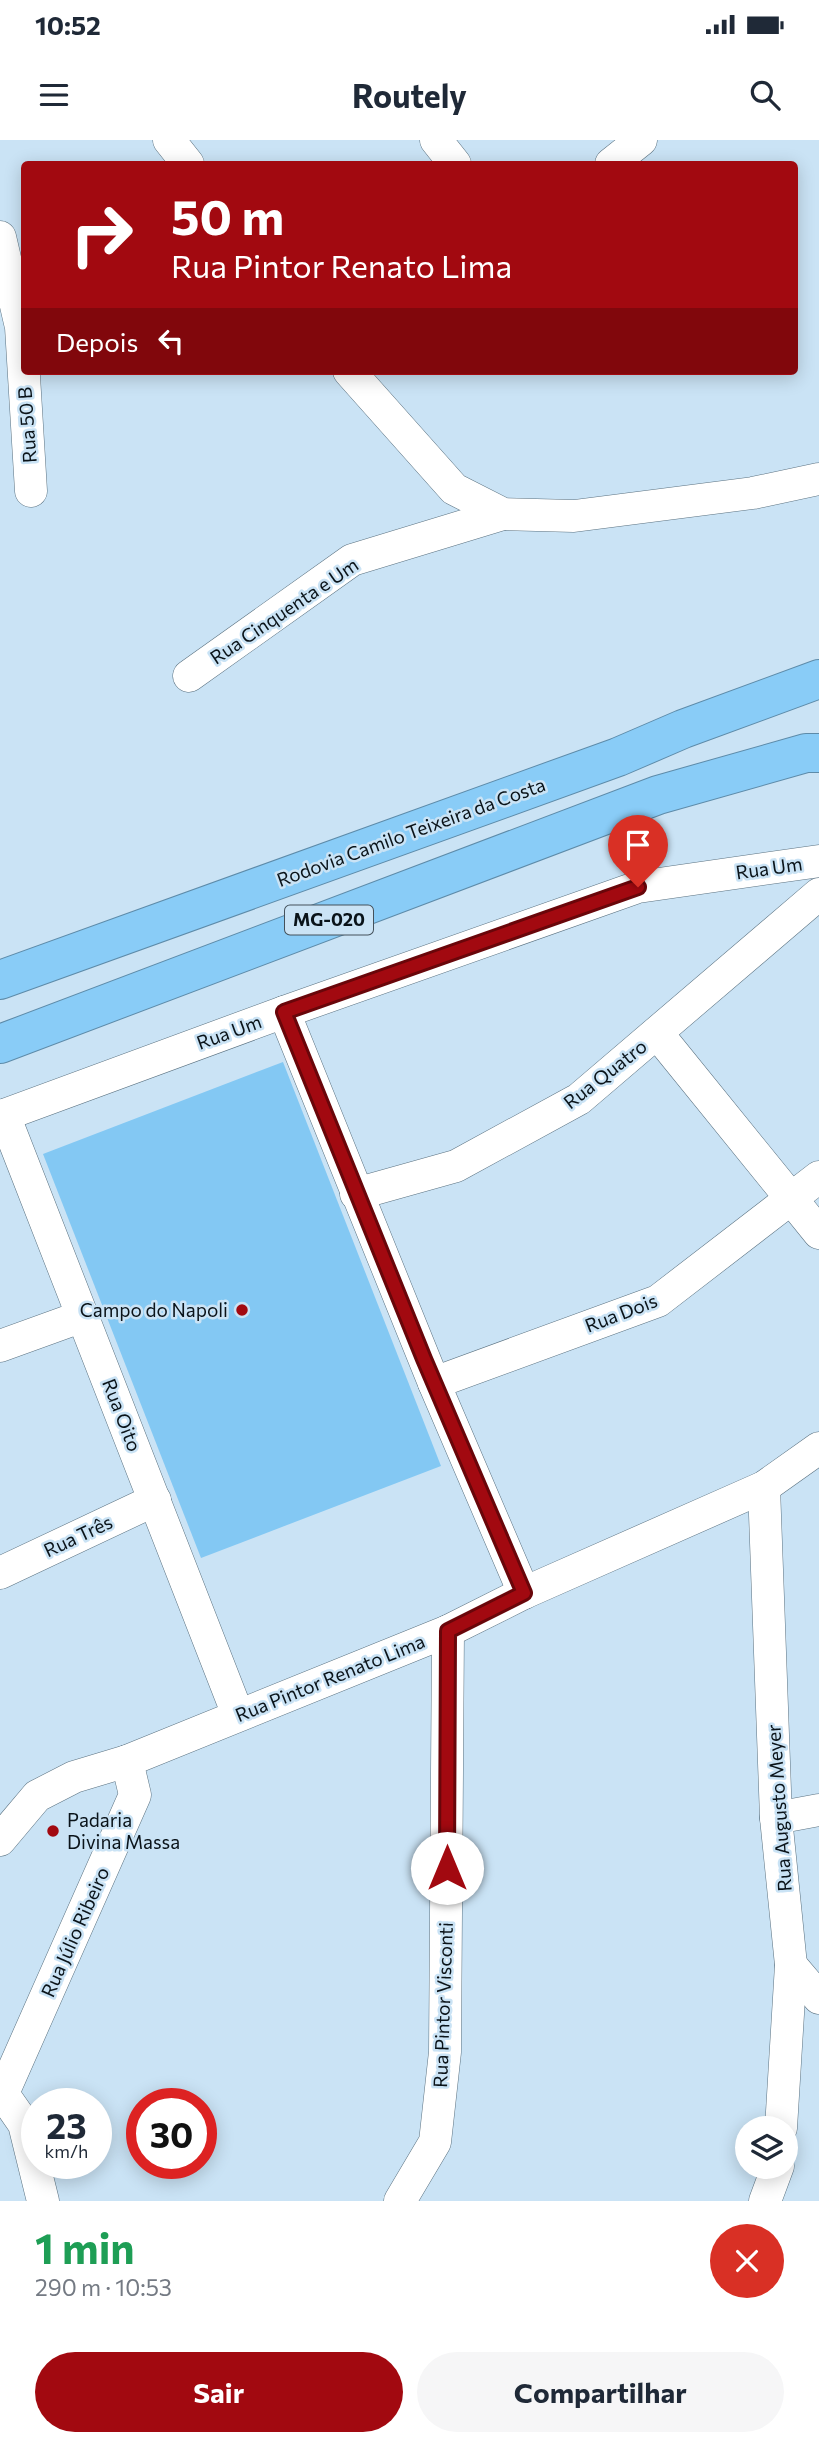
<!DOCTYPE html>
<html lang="pt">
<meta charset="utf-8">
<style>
body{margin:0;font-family:Commissioner,sans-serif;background:#f6f6f7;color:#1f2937;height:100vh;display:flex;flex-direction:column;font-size:26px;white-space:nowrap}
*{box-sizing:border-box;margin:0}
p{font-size:23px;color:#747a83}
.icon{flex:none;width:38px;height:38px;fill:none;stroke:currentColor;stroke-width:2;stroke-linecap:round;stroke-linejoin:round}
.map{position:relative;height:2061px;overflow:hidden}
.drawer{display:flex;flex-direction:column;background:#fff;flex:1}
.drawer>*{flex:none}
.top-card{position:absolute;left:21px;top:21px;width:777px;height:214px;border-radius:7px;box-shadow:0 4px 18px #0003;background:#a20910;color:#fff;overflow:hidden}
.buttons{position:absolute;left:735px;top:1976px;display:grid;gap:14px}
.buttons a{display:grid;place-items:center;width:63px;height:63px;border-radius:50%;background:#fff;box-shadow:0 4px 18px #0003;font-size:35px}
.speed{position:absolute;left:21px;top:1948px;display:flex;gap:14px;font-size:35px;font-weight:700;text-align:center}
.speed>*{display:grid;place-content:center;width:91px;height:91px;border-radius:50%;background:#fff;box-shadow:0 4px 18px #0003;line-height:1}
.speed small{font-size:18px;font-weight:400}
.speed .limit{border:10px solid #d22;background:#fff;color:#111}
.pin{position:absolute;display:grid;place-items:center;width:60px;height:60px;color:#fff;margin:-72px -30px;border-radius:50% 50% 50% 0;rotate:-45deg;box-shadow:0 0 7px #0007}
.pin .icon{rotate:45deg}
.me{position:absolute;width:77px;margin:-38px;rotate:0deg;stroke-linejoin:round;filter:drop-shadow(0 0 5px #0008)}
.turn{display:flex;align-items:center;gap:24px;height:147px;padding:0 35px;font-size:32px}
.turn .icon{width:91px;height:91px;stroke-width:2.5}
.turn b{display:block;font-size:49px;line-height:60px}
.then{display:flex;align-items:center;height:66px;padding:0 35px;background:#0003;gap:14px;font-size:26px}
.round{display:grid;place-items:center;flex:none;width:74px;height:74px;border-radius:37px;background:#f6f6f7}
.summary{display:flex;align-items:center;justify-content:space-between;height:119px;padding:0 35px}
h1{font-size:42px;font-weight:700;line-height:52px;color:#1e9e55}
.button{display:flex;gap:14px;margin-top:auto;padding:14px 35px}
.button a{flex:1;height:80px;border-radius:42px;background:#a20910;color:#fff;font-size:28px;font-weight:700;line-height:80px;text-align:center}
.button a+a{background:#f6f6f7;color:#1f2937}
.status{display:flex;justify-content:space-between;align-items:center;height:49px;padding:0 35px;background:#fff;direction:ltr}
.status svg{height:19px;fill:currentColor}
header{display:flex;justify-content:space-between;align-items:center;height:91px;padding:0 35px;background:#fff;font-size:32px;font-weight:700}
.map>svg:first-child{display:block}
.green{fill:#83c8f3}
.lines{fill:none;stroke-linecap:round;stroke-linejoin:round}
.street-casing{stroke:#5b7281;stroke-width:33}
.highway-casing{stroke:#5d8ba9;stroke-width:40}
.street{stroke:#fff;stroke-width:32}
.highway{stroke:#89ccf7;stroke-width:38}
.route-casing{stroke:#69060a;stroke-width:18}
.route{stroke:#a20910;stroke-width:12}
.poi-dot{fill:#a20910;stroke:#cae3f5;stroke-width:2.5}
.labels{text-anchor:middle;stroke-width:5;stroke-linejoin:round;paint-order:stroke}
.shield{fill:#cae3f5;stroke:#44515b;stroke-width:2}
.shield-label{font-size:18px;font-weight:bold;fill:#0a1319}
.street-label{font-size:19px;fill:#0a1319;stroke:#cae3f5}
.poi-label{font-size:19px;fill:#0a1319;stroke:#cae3f5;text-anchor:end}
</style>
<div class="status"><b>10:52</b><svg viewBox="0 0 49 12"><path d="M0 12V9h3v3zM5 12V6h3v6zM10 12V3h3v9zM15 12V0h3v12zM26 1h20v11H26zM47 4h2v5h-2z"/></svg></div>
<header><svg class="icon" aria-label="menu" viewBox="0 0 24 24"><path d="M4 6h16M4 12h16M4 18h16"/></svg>Routely<svg class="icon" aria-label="search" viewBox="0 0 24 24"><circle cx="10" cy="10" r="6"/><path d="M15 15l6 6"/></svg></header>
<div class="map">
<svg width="819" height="2061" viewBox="0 0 819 2061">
<rect width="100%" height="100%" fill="#cae3f5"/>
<path class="green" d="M283,922L441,1326L201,1418L43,1014Z"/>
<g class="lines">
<g class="street-casing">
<g id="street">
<path d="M169,0L188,24"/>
<path d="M436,0L455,24"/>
<path d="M611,24L641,0"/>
<path d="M0,97L21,187L31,351"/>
<path d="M349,231L454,349L503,374L574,376L753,353L819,339"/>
<path d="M189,536L352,420L503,374"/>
<path d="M284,872L434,1243L524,1453"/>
<path d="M657,893L819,1093"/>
<path d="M4,975L284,872L638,747L819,721"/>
<path d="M4,975L238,1575"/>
<path d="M356,1054L456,1026L579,959L819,754"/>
<path d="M0,1206L83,1176"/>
<path d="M434,1243L658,1161L819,1037"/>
<path d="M764,1347L776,1678L791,1825L781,1988"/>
<path d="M0,1433L155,1360"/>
<path d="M776,1678L819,1670"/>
<path d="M0,1700L37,1656L74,1637L127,1621L448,1491L524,1453L764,1347L819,1308"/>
<path d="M791,1825L819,1858"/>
<path d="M3,1954L24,1984L43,2061"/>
<path d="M0,1960L135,1655L127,1621"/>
<path d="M400,2061L435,2002L445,1912L448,1491"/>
<path d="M765,2061L778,2026"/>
</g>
</g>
<g class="highway-casing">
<g id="highway">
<path d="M0,840L618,617L683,589L819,539"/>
<path d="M0,904L658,655L806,613H819"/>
</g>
</g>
<use href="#street" class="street"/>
<use href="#highway" class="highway"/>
</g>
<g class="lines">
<g class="route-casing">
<path id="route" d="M447,1728L448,1491L524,1453L424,1219L284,872L638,747"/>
</g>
<use href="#route" class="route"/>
</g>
<g class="poi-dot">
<circle cx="242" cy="1170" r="7"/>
<circle cx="53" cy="1691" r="7"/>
</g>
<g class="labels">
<rect class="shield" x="285" y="765.5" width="88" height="29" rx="5"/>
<g class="shield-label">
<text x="329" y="786">MG-020</text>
</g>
<g class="street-label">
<text transform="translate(27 285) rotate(-94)" y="7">Rua 50 B</text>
<text transform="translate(284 471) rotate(-34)" y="7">Rua Cinquenta e Um</text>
<text transform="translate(411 692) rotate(-20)" y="7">Rodovia Camilo Teixeira da Costa</text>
<text transform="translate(769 728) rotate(-8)" y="7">Rua Um</text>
<text transform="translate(229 892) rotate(-20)" y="7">Rua Um</text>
<text transform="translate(605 934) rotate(-38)" y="7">Rua Quatro</text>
<text transform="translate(621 1173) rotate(-21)" y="7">Rua Dois</text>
<text transform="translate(122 1275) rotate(69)" y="7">Rua Oito</text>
<text transform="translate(78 1396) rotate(-25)" y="7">Rua Três</text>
<text transform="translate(330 1538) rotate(-22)" y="7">Rua Pintor Renato Lima</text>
<text transform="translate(779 1668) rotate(-94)" y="7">Rua Augusto Meyer</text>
<text transform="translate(75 1792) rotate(-66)" y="7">Rua Júlio Ribeiro</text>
<text transform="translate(443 1865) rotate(-88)" y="7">Rua Pintor Visconti</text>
</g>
<g class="poi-label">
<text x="228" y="1177">Campo do Napoli</text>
<text x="67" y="1687" text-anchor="start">Padaria<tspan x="67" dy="22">Divina Massa</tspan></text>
</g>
</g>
</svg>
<div class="buttons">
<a><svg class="icon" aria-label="layers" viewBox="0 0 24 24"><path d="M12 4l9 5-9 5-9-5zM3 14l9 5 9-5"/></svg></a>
</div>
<div class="speed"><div>23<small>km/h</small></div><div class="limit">30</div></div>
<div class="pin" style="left:638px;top:747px;background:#d93025"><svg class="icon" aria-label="arrive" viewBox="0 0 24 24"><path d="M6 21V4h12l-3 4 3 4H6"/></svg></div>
<svg class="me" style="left:447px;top:1728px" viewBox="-20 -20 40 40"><circle r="19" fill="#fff"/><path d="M0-13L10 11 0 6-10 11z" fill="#a20910"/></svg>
<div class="top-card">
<div class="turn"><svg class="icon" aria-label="right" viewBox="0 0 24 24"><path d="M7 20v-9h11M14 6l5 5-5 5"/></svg><div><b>50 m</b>Rua Pintor Renato Lima</div></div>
<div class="then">Depois<svg class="icon" aria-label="left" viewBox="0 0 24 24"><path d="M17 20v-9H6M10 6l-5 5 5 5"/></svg></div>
</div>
</div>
<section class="drawer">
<div class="summary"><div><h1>1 min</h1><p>290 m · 10:53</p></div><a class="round" style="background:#d93025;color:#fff"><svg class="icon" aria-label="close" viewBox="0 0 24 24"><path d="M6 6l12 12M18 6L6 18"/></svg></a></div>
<div class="button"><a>Sair</a><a>Compartilhar</a></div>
</section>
